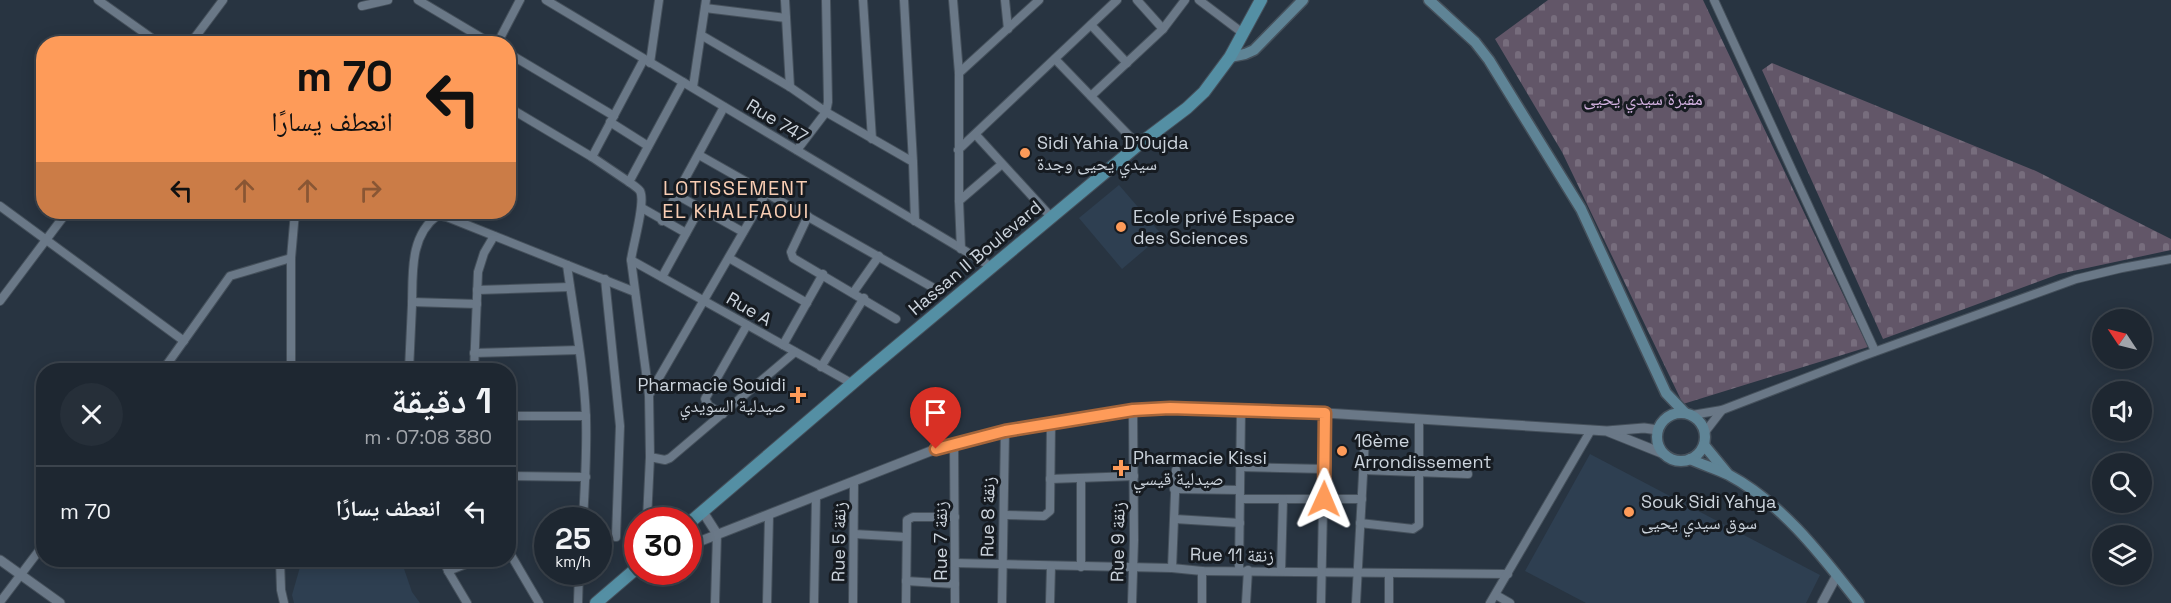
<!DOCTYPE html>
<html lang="ar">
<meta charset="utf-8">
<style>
body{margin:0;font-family:"Space Grotesk","Noto Naskh Arabic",sans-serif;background:#262f39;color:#f1f3f6;direction:rtl;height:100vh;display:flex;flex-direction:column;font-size:22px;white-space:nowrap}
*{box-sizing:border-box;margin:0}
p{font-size:20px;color:#a1a5ab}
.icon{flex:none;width:33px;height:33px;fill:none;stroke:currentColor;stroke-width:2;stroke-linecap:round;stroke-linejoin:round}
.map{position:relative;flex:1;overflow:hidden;direction:ltr}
.panel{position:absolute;left:36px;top:363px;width:480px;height:204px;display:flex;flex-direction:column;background:#1e2731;border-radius:24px;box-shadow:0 3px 15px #0003,0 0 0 2px #3c444d;direction:rtl}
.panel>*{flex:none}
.hud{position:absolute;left:36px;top:36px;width:480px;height:183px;border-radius:24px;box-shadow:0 3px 15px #0003,0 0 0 2px #3c444d;direction:rtl;background:#fe9b59;color:#111;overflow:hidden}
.needle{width:39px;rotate:305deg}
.controls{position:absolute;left:2092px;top:309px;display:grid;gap:12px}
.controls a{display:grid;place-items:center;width:60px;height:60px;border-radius:50%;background:#1e2731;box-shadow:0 3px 15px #0003,0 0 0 2px #3c444d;font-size:30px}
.speed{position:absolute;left:534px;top:507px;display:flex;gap:12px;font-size:30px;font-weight:700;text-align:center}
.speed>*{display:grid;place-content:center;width:78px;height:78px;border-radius:50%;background:#1e2731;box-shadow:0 3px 15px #0003,0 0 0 2px #3c444d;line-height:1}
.speed small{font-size:15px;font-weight:400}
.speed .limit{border:9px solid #d22;background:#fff;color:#111}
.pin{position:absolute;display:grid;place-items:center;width:51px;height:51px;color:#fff;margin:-62px -26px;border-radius:50% 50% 50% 0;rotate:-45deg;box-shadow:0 0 6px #0007}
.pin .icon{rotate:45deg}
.me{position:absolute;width:66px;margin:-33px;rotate:1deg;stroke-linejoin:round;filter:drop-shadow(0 0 4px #0008)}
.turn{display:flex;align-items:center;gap:21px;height:126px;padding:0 24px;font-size:27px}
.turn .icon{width:78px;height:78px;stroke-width:2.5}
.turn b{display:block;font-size:42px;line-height:51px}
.lanes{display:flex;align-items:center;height:57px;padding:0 24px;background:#0003;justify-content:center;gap:30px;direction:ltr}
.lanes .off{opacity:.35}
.round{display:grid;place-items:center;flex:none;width:63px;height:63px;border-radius:32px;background:#262f39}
.overview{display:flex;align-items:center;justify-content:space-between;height:102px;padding:0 24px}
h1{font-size:36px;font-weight:800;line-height:45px}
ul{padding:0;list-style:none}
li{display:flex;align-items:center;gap:18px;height:90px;padding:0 24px;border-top:2px solid #3c444d}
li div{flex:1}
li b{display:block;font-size:22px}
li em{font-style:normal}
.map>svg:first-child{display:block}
.built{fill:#2e3f51}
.cemetery{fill:url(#cemetery-stones)}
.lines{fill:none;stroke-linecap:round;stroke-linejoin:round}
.minor-casing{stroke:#45505b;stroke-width:10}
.tertiary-casing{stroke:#45505b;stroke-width:11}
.secondary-casing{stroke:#45505b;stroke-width:13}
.primary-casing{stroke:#45505b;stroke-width:14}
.minor{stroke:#6a7887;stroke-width:8}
.tertiary{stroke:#6a7887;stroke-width:9}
.secondary{stroke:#5f8496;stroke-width:10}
.primary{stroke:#548fa4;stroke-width:12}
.route-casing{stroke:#a5653a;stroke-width:15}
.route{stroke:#fe9b59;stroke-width:10}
.poi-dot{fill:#fe9b59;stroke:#161b21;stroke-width:2}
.labels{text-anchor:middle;stroke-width:6;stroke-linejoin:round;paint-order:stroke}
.park-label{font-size:18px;fill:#d3b2e1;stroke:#161b21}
.street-label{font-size:18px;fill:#ccd4dd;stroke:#161b21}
.poi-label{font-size:18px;fill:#ccd4dd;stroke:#161b21;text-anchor:start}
.neighbourhood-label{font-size:20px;letter-spacing:1.5px;fill:#f8cdb3;stroke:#161b21}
</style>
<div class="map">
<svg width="2171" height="603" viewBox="0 0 2171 603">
<defs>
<pattern id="cemetery-stones" width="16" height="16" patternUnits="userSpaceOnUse" patternTransform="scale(1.5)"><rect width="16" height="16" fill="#625668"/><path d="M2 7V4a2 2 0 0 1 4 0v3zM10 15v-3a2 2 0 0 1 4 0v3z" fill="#776d7d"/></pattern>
</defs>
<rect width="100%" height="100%" fill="#283441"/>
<g class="built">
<path d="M1119,185L1162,235L1122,269L1079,218Z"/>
<path d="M1590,454L1820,575L1806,603H1586L1525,571Z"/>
<path d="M302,560H401L412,592L420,603H294L292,595Z"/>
</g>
<g class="cemetery">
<path d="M1548,0H1703L1868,347L1683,404L1562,152L1495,39Z"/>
<path d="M1772,63L2036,171L2171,239V250L2059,274L1883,339L1762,70Z"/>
</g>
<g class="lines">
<g class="minor-casing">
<g id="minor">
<path d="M98,0L160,44"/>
<path d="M418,0L492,44"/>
<path d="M546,0L992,267"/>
<path d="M785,0L790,87"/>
<path d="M863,0L872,139"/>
<path d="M904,0L913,162"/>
<path d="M953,0L959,73V201L961,249"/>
<path d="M1005,0L1008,29"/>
<path d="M1137,0L1163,29"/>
<path d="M1199,0L1244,34"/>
<path d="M1714,0L1875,351"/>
<path d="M362,6L388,0"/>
<path d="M705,8L786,18"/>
<path d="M1091,25L1127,63"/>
<path d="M701,35L790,87L826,112L828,102L826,0"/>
<path d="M190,44L223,0"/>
<path d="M497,44L520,0"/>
<path d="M508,53L614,116"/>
<path d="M1055,59L1138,145"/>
<path d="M650,63L659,0"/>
<path d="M959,73L1039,0"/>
<path d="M693,87L706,0"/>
<path d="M1091,96L1163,29L1185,0"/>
<path d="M508,107L592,157L629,182"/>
<path d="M610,122L648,146"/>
<path d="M976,135L1052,218"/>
<path d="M797,150L826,112L913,162L915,221"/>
<path d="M958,150L1117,0"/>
<path d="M699,155L932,287"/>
<path d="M592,157L644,59"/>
<path d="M677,195L743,232"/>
<path d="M959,201L1002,164"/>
<path d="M0,206L184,341"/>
<path d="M642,208L686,233"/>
<path d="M808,216L791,252L793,258L896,319"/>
<path d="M662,221L724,107"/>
<path d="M729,258L807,303"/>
<path d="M631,260L853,384"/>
<path d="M567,265C574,316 584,367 586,418C587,452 585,486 583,520"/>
<path d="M662,277L700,208"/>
<path d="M605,279L620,426L616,537"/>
<path d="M477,290L570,287"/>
<path d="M853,293L879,256"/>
<path d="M0,301L67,212"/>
<path d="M412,302L477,304"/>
<path d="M783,345L823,274"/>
<path d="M474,353L579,350"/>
<path d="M821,367L864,298"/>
<path d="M163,370L230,276L291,258"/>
<path d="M291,370V258L295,212"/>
<path d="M409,370C410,349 411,327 412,305C413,274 409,236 438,215L447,217L635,292"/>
<path d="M474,370L478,272L484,253L494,236"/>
<path d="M649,395L766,193"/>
<path d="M723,414L709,406L705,399L747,325"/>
<path d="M1692,415L1722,410L1863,356L2076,279L2122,268L2171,259"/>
<path d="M508,416H586"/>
<path d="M1705,432L1722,410"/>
<path d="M954,443L955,603"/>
<path d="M650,457L665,460L670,458L795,352"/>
<path d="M1240,467L1325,469"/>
<path d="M1364,470L1468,474"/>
<path d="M508,476L586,477"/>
<path d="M1050,479L1134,476"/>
<path d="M1174,489L1240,490"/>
<path d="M1241,499H1362"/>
<path d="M1004,515L1044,516L1050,511L1051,423"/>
<path d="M1175,519L1240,523"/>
<path d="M647,520L650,457L649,395L631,260C633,244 646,202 640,191C637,187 633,185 629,182L683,82"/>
<path d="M1360,523L1413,529L1419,525V420"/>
<path d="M854,534L906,537"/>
<path d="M508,550L539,603"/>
<path d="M280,560L281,590L284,603"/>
<path d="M444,560L448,571L467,603"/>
<path d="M955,563L1172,568L1202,571L1508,574"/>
<path d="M1081,567V479"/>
<path d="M1172,568L1176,470"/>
<path d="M1239,570L1241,410"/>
<path d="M448,571L476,560"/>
<path d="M1281,571L1283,499"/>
<path d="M906,581L955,584"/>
<path d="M1496,595L1510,603"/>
<path d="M0,602L44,544"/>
<path d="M578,603L579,572"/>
<path d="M715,603L717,534"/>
<path d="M767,603L769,516"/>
<path d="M814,603L816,497"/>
<path d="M853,603L854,482"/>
<path d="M906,603L907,520L913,517H955"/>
<path d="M1002,603L1005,431"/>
<path d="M1050,603L1051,566"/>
<path d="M1132,603L1134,540L1133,410"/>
<path d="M1202,603V571"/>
<path d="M1246,603L1248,570"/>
<path d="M1321,603L1325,413"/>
<path d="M1356,603L1365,438"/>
<path d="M1389,603V573"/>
<path d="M1490,603L1591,430"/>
</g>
</g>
<g class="tertiary-casing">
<g id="tertiary">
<path d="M1609,432L1664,454"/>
<path d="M703,512L717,534"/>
<path d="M688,546L936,449L1005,431L1133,410L1170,408L1325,413L1607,431L1644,428L1658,430"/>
<path d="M0,560L60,603"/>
<path d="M1822,603L1837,575"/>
</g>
</g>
<g class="secondary-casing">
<g id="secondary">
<path d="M1429,0L1475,42L1489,60L1581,209L1666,393L1685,413"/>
<path d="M1230,57L1245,54L1254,50L1303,0"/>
<circle cx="1681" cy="437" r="24"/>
<path d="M1704,445L1727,473"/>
<path d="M1690,459C1703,465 1717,469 1729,475C1783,504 1822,556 1859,603"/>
</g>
</g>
<g class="primary-casing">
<g id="primary">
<path d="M688,524L867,371L1138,145L1187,108L1204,92L1230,57L1261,0"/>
<path d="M596,603L638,567"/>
</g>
</g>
<use href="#minor" class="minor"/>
<use href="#tertiary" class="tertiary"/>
<use href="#secondary" class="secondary"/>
<use href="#primary" class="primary"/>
</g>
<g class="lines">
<g class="route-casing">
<path id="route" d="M936,449L1005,431L1133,410L1170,408L1325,413L1324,499"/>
</g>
<use href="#route" class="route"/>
</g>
<g class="poi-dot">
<circle cx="1025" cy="153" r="6"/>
<circle cx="1121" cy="227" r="6"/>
<path d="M795 386h6v6h6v6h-6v6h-6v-6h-6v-6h6z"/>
<circle cx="1342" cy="451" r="6"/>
<path d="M1118 459h6v6h6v6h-6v6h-6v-6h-6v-6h6z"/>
<circle cx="1629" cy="512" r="6"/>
</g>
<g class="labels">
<g class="park-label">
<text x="1643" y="105">مقبرة سيدي يحيى</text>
</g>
<g class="street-label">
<text transform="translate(777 121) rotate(31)" y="6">Rue 747</text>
<text transform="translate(975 258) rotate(-40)" y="6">Hassan II Boulevard</text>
<text transform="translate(749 309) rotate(30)" y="6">Rue A</text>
<text transform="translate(988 517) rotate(-89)" y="6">Rue 8 زنقة</text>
<text transform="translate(941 541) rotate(-90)" y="6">Rue 7 زنقة</text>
<text transform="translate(839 542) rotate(-89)" y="6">Rue 5 زنقة</text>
<text transform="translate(1118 542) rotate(-89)" y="6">Rue 9 زنقة</text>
<text transform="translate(1232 555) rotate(1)" y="6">Rue 11 زنقة</text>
</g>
<g class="poi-label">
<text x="1037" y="149">Sidi Yahia D'Oujda<tspan x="1037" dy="21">سيدي يحيى وجدة</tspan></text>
<text x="1133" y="223">Ecole privé Espace<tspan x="1133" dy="21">des Sciences</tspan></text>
<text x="786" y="391" text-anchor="end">Pharmacie Souidi<tspan x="786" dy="21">صيدلية السويدي</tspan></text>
<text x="1354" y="447">16ème<tspan x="1354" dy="21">Arrondissement</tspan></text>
<text x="1133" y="464">Pharmacie Kissi<tspan x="1133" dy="21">صيدلية قيسي</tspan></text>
<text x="1641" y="508">Souk Sidi Yahya<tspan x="1641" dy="21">سوق سيدي يحيى</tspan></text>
</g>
<g class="neighbourhood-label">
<text x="736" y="195">LOTISSEMENT<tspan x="736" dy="23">EL KHALFAOUI</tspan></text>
</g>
</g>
</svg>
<div class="controls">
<a><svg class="needle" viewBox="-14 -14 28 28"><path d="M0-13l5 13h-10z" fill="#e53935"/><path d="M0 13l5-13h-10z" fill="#a1a5ab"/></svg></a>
<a><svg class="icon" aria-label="sound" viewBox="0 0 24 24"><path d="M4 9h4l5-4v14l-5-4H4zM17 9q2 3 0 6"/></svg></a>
<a><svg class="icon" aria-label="search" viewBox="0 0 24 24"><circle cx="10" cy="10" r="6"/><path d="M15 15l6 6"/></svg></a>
<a><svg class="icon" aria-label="layers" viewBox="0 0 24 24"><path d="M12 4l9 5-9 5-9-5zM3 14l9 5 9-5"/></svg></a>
</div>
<div class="speed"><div>25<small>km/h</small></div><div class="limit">30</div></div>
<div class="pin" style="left:936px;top:449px;background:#d93025"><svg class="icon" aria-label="arrive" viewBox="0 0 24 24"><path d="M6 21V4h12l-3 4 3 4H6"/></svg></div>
<svg class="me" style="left:1324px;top:499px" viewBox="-20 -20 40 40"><path d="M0-17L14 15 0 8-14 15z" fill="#fe9b59" stroke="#fff" stroke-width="4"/></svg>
<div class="hud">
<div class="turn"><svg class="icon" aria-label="left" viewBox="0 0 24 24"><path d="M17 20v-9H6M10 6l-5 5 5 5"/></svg><div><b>70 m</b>انعطف يسارًا</div></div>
<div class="lanes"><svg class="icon" aria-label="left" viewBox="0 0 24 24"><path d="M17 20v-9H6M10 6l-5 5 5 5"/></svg><svg class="icon off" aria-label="ahead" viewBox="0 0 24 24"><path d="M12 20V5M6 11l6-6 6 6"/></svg><svg class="icon off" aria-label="ahead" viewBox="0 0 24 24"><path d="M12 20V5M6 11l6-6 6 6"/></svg><svg class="icon off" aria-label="right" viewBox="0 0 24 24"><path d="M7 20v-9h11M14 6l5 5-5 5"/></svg></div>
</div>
<section class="panel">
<div class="overview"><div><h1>1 دقيقة</h1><p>380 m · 07:08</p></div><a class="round"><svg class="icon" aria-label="close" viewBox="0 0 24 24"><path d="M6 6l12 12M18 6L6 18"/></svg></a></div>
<ul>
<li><svg class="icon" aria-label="left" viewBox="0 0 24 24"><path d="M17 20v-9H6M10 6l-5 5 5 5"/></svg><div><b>انعطف يسارًا</b></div><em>70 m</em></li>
</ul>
</section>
</div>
